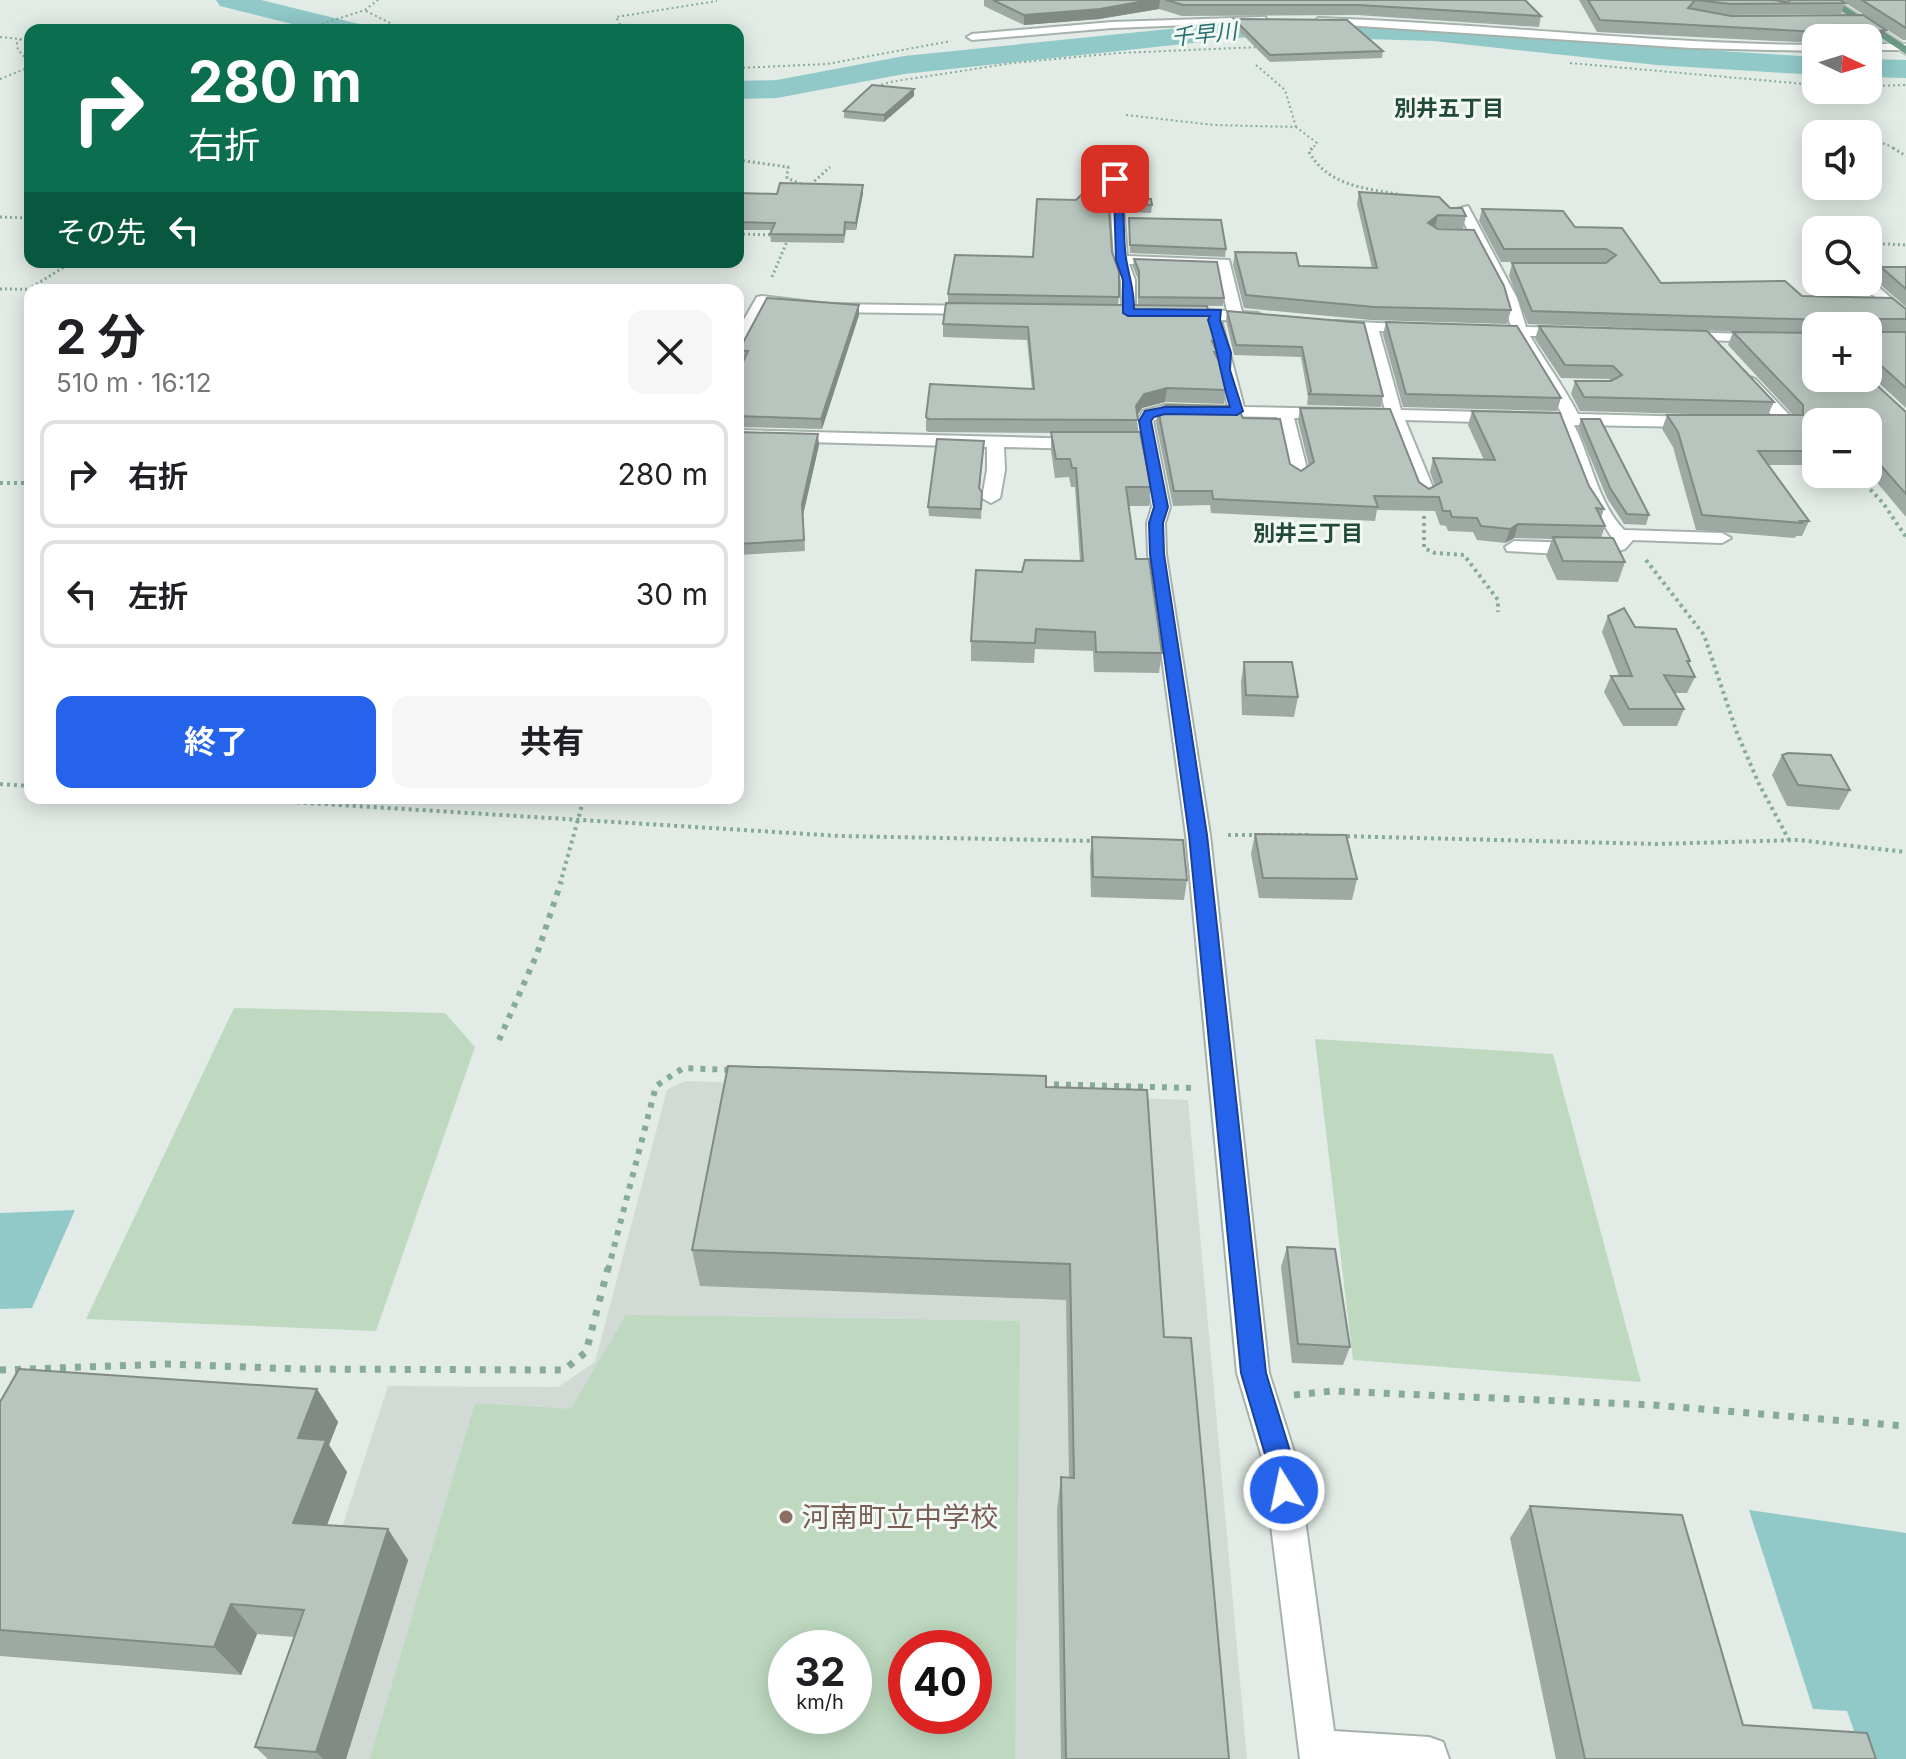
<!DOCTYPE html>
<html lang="ja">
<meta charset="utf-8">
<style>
body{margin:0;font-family:Inter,"Noto Sans JP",sans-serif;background:#f6f6f6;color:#202124;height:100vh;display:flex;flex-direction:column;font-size:30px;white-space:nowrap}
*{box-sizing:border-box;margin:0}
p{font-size:26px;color:#757577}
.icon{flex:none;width:44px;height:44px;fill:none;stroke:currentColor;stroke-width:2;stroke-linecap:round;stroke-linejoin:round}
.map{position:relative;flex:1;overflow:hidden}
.drawer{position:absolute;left:24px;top:284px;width:720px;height:520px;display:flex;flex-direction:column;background:#fff;border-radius:16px;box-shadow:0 4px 20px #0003}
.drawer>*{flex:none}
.guide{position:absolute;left:24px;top:24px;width:720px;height:244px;border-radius:16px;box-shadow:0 4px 20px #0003;background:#0b6e4f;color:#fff;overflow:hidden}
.needle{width:52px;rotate:94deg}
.tools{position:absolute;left:1802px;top:24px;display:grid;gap:16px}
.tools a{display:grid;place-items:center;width:80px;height:80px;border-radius:16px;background:#fff;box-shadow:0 4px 20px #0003;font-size:40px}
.speed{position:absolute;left:768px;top:1630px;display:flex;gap:16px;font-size:40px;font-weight:700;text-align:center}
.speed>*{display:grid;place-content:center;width:104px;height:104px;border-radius:50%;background:#fff;box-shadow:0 4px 20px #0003;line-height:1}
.speed small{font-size:20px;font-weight:400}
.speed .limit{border:12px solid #d22;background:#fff;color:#111}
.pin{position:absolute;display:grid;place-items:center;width:68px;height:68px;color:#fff;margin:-34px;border-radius:16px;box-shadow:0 4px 12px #0006}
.me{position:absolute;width:88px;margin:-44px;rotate:350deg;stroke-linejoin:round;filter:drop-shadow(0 0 6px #0008)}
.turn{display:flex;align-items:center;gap:28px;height:168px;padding:0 32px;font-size:36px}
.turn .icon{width:104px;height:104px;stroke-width:2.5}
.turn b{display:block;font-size:56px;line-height:68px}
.then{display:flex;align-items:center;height:76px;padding:0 32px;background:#0003;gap:16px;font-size:30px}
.round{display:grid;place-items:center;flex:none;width:84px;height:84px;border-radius:16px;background:#f6f6f6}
.headline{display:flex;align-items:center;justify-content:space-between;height:136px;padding:0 32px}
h1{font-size:48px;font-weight:700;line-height:60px}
.primary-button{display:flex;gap:16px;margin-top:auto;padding:16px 32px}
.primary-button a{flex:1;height:92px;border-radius:16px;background:#2563eb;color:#fff;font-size:32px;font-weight:700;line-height:92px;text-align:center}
.primary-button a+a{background:#f6f6f6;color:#202124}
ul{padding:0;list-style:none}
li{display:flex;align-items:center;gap:24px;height:108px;margin:0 16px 12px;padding:0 16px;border:4px solid #e0e0e0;border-radius:16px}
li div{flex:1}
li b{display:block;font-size:30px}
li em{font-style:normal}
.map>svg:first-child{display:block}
.built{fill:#d1dad4;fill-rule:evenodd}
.green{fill:#bed9c0;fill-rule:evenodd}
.water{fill:#90c9c8}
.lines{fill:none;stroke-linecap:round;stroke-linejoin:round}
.river{fill:#90c9c8;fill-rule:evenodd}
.minor-casing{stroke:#a5b2ab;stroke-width:4}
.major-casing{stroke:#c2c8c5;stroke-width:4}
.path-far4{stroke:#86ab99;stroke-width:2;stroke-dasharray:2 3;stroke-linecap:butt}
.path-far3{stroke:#86ab99;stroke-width:3;stroke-dasharray:2 3;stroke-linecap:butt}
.path-far2{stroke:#86ab99;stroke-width:4;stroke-dasharray:3 4;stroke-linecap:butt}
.path-far1{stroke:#86ab99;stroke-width:6;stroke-dasharray:5 7;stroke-linecap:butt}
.path{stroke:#86ab99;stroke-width:7;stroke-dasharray:6 9;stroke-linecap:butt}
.minor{fill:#fff;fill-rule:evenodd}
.major{fill:#6c9b86;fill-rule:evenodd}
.wall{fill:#9ea9a3}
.shaded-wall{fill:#818a85}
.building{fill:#b8c5be;stroke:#818a85;stroke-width:2}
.route{fill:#2563eb;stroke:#184099;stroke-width:2}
.education-dot{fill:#8d6e63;stroke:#f2f8f4;stroke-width:3}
.labels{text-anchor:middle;stroke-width:6;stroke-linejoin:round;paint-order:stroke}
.far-water-label{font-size:22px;font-style:italic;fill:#256f6e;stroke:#f2f8f4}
.far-neighbourhood-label{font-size:22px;font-weight:bold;fill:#224939;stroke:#f2f8f4}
.near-education-label{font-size:28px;fill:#785e54;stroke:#f2f8f4;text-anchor:start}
</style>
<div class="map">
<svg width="1906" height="1759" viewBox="0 0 1906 1759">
<rect width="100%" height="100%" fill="#e2ebe5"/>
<path class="built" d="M685,1081L1188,1100L1247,1759H267L388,1386L558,1387L595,1362L667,1090ZM786,1648H854V1716H786ZM906,1648H974V1716H906Z"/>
<g class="green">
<path d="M234,1008L445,1013L475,1047L376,1331L86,1319Z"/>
<path d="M1315,1039L1553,1054L1641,1382L1353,1360Z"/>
<path d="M626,1315L1020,1321L1015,1759H370L475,1403L571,1409ZM786,1648H854V1716H786ZM906,1648H974V1716H906Z"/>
</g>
<g class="water">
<path d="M75,1210L32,1308L0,1309V1213Z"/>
<path d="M1749,1510L1906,1533V1759H1864L1847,1711L1813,1709Z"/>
</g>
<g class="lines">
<g class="river">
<path d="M216,0H261L359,24L363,30H316L220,6Z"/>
<path d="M1258,20L1434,25L1657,47L1816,57V75L1657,65L1434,41L1258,36L904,74L777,98L738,99V81L777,80L904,56Z"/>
<path d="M1868,59L1906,60V78L1868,77Z"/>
</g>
<g class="minor-casing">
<g id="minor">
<path d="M1265,17L1268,22L1112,28L972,40L967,37L972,34L1112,22Z"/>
<path d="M1318,18C1484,23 1650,44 1816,45V51L1691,48L1315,23Z"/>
<rect x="1868" y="44" width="38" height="6"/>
<path d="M1115,175L1121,179L1127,256L1229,260L1242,312L1258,313L1265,317L1258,321L1221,320L1244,407L1385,410L1364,330L1330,328L1328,325L1335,321L1423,325V331L1418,332L1379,331L1401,410L1562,414C1548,387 1530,363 1515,336L1487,335L1480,331L1487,327H1511L1503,298L1457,209L1468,206L1517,298L1526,327L1570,328L1577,332L1570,336H1530C1546,363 1564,387 1578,414L1697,417L1705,422L1697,427L1574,425C1591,458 1597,502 1624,530L1722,533L1731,538L1722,543L1633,540L1625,549L1600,556L1507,551L1505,547L1514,541L1599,544L1613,539L1587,499L1558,424L1405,420L1436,495L1427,500L1418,495L1389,420L1294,418L1309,477L1300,482L1291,477L1277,417L1165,415L1153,421L1170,507L1165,523L1166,554L1210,835L1269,1373L1297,1461L1334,1731L1429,1737L1443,1742L1449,1759H1300L1263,1461L1237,1373L1186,835L1148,554L1147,523L1152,507L1137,421L1143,411L1165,405L1228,407L1207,318L1175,316L1168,312L1175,308L1227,311L1218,267L1129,264L1135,280V313L1128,317L1123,316L1121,280L1114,260L1109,179Z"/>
<path d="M1868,278L1906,311V323L1901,322L1859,282H1868Z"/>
<path d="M762,296L827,304L979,306L986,310L979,314L827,312L766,305L746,343L738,348V330L757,297Z"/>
<path d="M1683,332L1816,336V344L1678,339V333Z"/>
<path d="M1749,377L1755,379L1795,421V427H1783L1743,385V379Z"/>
<path d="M738,430L1082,439L1090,444L1082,449L1004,447L1005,470L1000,498L991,503L982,498L987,470V447L738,440Z"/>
</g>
</g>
<g class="major-casing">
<path id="major" d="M1825,0H1836L1906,46V54Z"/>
</g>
<g class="path-far4">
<path d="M366,11L404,30"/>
<path d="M303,30L365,10L378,0"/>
<path d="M651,30L646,27L623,30L616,17L717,1"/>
<path d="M0,37L30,40"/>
<path d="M21,39L17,43L18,50L30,63"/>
<path d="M1570,63L1816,85"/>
<path d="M1256,65L1285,90L1296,127"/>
<path d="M738,68L827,64L951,41"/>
<path d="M0,79L30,67"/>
<path d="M1868,86L1906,85"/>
<path d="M849,107L868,89L890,82L1013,63L1118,53L1261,47"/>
<path d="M1126,115L1214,125L1296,127L1317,143L1311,150"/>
<path d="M1868,141L1886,144L1896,150"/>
</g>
<g class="path-far3">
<path d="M1312,148L1309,152C1329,187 1366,188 1402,195"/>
<path d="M1893,148L1906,156"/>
<path d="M738,160L788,167L787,178L803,185"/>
<path d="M807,188L830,167"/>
<path d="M0,217L30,218"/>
<path d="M738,234L777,235"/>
<path d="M1868,243L1906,245"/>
<path d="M772,277L788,239"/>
<path d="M32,287L72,262"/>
<path d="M0,289L104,290"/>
</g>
<g class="path-far2">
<path d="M1856,474L1883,503L1906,537"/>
<path d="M0,483H30"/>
<path d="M1424,516V548L1435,553L1464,555L1498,600V612"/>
<path d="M1646,560L1704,635L1737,733L1759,784L1789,840"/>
<path d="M0,784L30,786"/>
<path d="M227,798L840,836L1097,841"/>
<path d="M1228,835H1310"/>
<path d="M1340,836L1656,844L1799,840L1906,852"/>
<path d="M560,884L584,798"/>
</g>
<g class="path-far1">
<path d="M499,1040L537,954L561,882"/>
<path d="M1042,1084L1192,1088"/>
<path d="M608,1270L656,1086L683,1068L733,1070"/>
</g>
<g class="path">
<path d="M0,1370L167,1364L298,1369L564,1370L586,1352L608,1268"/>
<path d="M1294,1395L1332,1391L1653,1405L1906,1426"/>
</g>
<use href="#minor" class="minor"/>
<use href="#major" class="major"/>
</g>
<g class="wall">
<path d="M984,0H1525L1541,16L1539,27L1357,15L1182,16L1159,9L1099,19L1024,25L984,6Z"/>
<path d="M1579,0H1840L1845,3L1841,14L1724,15L1731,16L1863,15L1881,41L1868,38H1816V43L1597,32Z"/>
<path d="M1841,0H1906V40H1903Z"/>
<path d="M1234,19L1383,51L1382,58L1270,62L1233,25Z"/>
<path d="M914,96L884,122L844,118V111Z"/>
<path d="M1359,192L1450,208L1466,216L1463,229L1436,228L1511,310L1507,324L1371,320L1244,308L1233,265L1235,252L1299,266L1372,268L1357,204Z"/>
<path d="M738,193L777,194L863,193L856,230H846L844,243L771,242L770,234L772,230H738Z"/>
<path d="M1127,196L1142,199L1152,205L1151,213L1127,212Z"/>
<path d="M1482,209L1575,227L1661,283L1802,296L1906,309V408L1870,375H1868V326H1816V378L1906,412V517L1868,472V422H1816V465H1768L1809,521L1802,536H1796L1795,538L1696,530L1673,447L1662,429L1667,415H1726L1580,411L1571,394L1575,381H1611L1609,379L1561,378L1535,339L1539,326L1774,402L1768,415H1793L1728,345L1733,332L1778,333L1528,324L1509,276L1512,263H1604L1602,262H1501L1479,221Z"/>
<path d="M1129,218L1226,249L1225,257L1130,253Z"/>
<path d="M1112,252L1119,297L1118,305L948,303V294L1033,257Z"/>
<path d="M1134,259L1224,298L1223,306L1138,305V279L1133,267Z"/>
<path d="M1881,267H1906V307L1875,280Z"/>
<path d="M946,303L1215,342L1214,346L1217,352V357L1226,390L1224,404L1165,402L1142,408L1137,416V432L1151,487L1149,506H1129L1136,559L1162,653L1159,673L1094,672L1093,651L1035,649L1034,663L971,661V641L1022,572L1080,561L1075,487H1071L1069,477L1055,478L1051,451V433L929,432L926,431V417L1032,389L1027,340L943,337V324Z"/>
<path d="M859,305V315L822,429L738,427V373L744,361H740L739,350Z"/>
<path d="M1227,311L1364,323L1383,396L1381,407L1307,405L1308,397L1301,357L1234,355L1226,321Z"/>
<path d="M1386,322L1561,398L1557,411L1403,407L1383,335Z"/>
<path d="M1300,408L1429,489L1435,486L1430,472L1433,458L1484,460L1468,425L1472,411L1589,486L1604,509L1601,518L1605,526L1601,538L1625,562L1618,582L1557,580L1546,556L1552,539L1514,538L1505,543L1477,540L1473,532L1448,531L1446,526L1440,525L1435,511L1377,510L1375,521L1211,513L1210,505L1173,506L1156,423L1158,409L1243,418L1290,464L1301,471L1309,466L1298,421Z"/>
<path d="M1581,419L1649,515L1646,525L1624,524L1607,498L1578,428Z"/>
<path d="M738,432L819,445L803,515L805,551L738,555Z"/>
<path d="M984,441L980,489L982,502L981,519L929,516L928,507Z"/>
<path d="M1608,616L1635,627L1690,661L1689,664L1695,677L1687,693H1674L1684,709L1677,726H1623L1604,692L1611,676H1619L1602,632Z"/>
<path d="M1244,662L1298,697L1294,717L1242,715L1241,682Z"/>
<path d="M1782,755L1850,790L1839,810L1787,806L1772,775Z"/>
<path d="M1255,834L1357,879L1352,900L1259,898L1251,854Z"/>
<path d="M1092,837L1187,880L1184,900L1091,897L1090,857Z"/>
<path d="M1046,1087L1164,1337L1229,1759H1061L1057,1510L1061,1477L1069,1478L1066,1300L700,1286L692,1250Z"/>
<path d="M1287,1247L1350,1347L1343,1365L1292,1363L1281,1267Z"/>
<path d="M317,1389L338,1422L329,1445L347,1472L327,1525L408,1560L346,1759H268L255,1747L294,1637L257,1634L241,1675L0,1656V1402Z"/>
<path d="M1530,1506L1743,1725L1876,1759H1556L1510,1538Z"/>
</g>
<g class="shaded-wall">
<path d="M1150,0H1160L1159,9L1099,19L1024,25V15Z"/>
<path d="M1886,30L1881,41L1868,43V38H1854L1856,34Z"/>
<path d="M914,89V96L884,122V115Z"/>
<path d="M863,185V193L856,230V223Z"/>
<path d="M1438,215L1435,228L1428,223Z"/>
<path d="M859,305V315L822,429L821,419Z"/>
<path d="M1167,388L1165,402L1142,408L1134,419L1136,406L1144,394Z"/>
<path d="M818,434L819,445L803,515L805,551L802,504Z"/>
<path d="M1518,524L1514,538L1505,543L1510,529Z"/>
<path d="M317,1389L338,1422L329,1445L347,1472L316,1554L293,1523L298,1438Z"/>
<path d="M388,1529L408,1560L346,1759H323L316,1752Z"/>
<path d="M231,1604L257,1634L241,1675L214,1647Z"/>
</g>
<g class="building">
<path d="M993,0H1150L1100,9L1024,15Z"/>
<path d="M1166,0H1525L1541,16L1358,5H1183Z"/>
<path d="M1588,0H1773L1787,2L1791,0H1840L1845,3L1731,4L1695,0L1688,8L1731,16L1863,15L1886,30L1856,34L1600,20Z"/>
<path d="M1862,0H1906V28Z"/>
<path d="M1234,19L1347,20L1383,51L1270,55Z"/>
<path d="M872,85L914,89L884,115L844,111Z"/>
<path d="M780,183L863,185L856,223L845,222L844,235L770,234L775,223L738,222V193L777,194Z"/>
<path d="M1359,192L1439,197L1450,208H1462L1466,216L1438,215L1428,223L1438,229L1474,230L1504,286L1511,310L1374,307L1246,295L1235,252L1296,253L1299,266L1377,268Z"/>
<path d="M1081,195L1108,196L1112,252L1119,272V297L948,294L955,255L1033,257L1037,199L1076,200Z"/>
<path d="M1127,196L1142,197V199H1151L1152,205L1127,204Z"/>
<path d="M1482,209L1563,211L1575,227L1622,228L1661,283L1785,281L1802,296L1892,298L1906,309V319H1874L1871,322L1872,332H1906V388L1876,361H1868V326H1824V320L1532,311L1512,263H1606L1616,255L1606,249H1504Z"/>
<path d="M1129,218L1221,220L1226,249L1130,245Z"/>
<path d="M1134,259L1217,262L1224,298L1139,297V271Z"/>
<path d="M1881,267H1906V289Z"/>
<path d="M767,298L859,305L821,419L738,416V373L748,351L739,350Z"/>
<path d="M946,303L1207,306L1215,342L1212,341L1217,352H1214L1219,361L1226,390L1167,388L1144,394L1136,406L1138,420L929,419L926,417L930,384L1034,389L1028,327L943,324Z"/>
<path d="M1227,311L1364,323L1383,396L1309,394L1311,391L1302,347L1236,345Z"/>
<path d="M1386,322L1517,326L1561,398L1406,394Z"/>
<path d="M1539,326L1707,331L1774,402L1584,397L1575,381H1611L1622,375L1613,366L1565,365Z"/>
<path d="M1733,332L1816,333V378H1868V377L1906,412V494L1868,451V422H1816V451H1758L1809,521H1800L1802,523L1702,515L1678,432L1667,415H1803V405Z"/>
<path d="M1167,405L1237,406L1243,418L1280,419L1290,464L1301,471L1314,462L1300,408L1390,409L1419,482L1429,489L1442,482L1433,458L1495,460L1472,411L1560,413L1589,486L1604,509L1596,508L1605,526L1518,524L1510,529L1481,526L1477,518L1452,517L1450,511H1443L1439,497L1374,496L1378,507L1213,499L1212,491H1174L1158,409Z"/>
<path d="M1581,419H1600L1649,515L1627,514L1610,488Z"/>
<path d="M738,432L818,434L802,504L804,540L738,544Z"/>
<path d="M1051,432H1140L1151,487H1126L1136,559H1149L1162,653L1096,652L1095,632L1036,629L1035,643L971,641L976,570L1022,572L1025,560L1083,561L1076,468H1072L1070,459H1056Z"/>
<path d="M937,439L984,441L979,488L982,492L981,509L928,507Z"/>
<path d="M1553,537L1613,538L1625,562L1563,561Z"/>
<path d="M1624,608L1635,627L1676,629L1690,661H1687L1695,677L1664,675L1684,709H1629L1611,676H1632L1608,616Z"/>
<path d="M1244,662H1292L1298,697L1246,695Z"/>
<path d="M1788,753L1831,755L1850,790L1798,785L1782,755Z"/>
<path d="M1255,834L1346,835L1357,879L1263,878Z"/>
<path d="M1092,837L1183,840L1187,880L1093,877Z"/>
<path d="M728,1066L1046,1076V1087L1147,1090L1164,1337L1191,1338L1229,1759H1066L1061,1477L1074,1478L1070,1264L692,1250Z"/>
<path d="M1287,1247L1335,1249L1350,1347L1298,1344Z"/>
<path d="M19,1369L317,1389L298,1438L326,1440L293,1523L388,1529L316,1752L255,1747L304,1610L231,1604L214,1647L0,1630V1402Z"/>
<path d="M1530,1506L1682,1515L1743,1725L1867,1733L1876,1759H1585Z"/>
</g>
<path class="route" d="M1115,176L1119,179C1126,205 1122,232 1126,258C1129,278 1134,287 1134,309L1221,310L1220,320L1231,353L1230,370L1243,411L1237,415L1165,414L1154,417L1151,421L1168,507L1163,523L1164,554L1207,835L1266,1373L1293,1461L1297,1490L1293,1499L1284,1502L1275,1499L1267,1461L1241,1373L1189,835L1150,554L1149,523L1154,507L1139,421L1145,411L1165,407H1230C1221,378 1218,350 1208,320L1210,316H1128L1123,313V280L1116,260L1114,195L1110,179Z"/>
<circle class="education-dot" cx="786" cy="1517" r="8"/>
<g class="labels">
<g class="far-water-label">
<text transform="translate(1204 34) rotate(-6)" y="8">千早川</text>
</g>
<g class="far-neighbourhood-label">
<text x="1449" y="116">別井五丁目</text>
<text x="1308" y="541">別井三丁目</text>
</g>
<g class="near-education-label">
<text x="802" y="1527">河南町立中学校</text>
</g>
</g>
</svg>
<div class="tools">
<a><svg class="needle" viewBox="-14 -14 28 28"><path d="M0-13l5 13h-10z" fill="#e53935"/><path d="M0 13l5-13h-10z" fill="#757577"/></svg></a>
<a><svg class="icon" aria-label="sound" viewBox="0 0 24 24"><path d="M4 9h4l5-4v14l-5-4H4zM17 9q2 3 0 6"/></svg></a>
<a><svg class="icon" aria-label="search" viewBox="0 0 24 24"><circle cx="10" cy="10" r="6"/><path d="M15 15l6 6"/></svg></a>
<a>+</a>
<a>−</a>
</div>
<div class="speed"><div>32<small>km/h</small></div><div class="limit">40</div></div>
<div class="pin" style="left:1115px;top:179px;background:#d93025"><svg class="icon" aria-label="arrive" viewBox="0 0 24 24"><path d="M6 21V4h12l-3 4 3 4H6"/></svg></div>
<svg class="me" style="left:1284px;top:1490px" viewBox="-20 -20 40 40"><circle r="17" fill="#2563eb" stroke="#fff" stroke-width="3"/><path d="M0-11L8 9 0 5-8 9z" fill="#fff"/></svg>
<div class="guide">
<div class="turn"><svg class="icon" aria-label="right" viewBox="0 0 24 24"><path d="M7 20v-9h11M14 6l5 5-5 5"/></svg><div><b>280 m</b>右折</div></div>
<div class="then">その先<svg class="icon" aria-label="left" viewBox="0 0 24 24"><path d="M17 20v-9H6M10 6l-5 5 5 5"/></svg></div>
</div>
<section class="drawer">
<div class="headline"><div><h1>2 分</h1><p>510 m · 16:12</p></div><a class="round"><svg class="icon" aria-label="close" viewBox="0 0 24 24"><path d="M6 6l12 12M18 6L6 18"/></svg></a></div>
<ul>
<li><svg class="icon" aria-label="right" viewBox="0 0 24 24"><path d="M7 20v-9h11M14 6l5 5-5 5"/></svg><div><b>右折</b></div><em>280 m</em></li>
<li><svg class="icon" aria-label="left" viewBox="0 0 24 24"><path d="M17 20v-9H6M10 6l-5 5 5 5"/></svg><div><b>左折</b></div><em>30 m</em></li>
</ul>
<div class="primary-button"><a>終了</a><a>共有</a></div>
</section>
</div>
